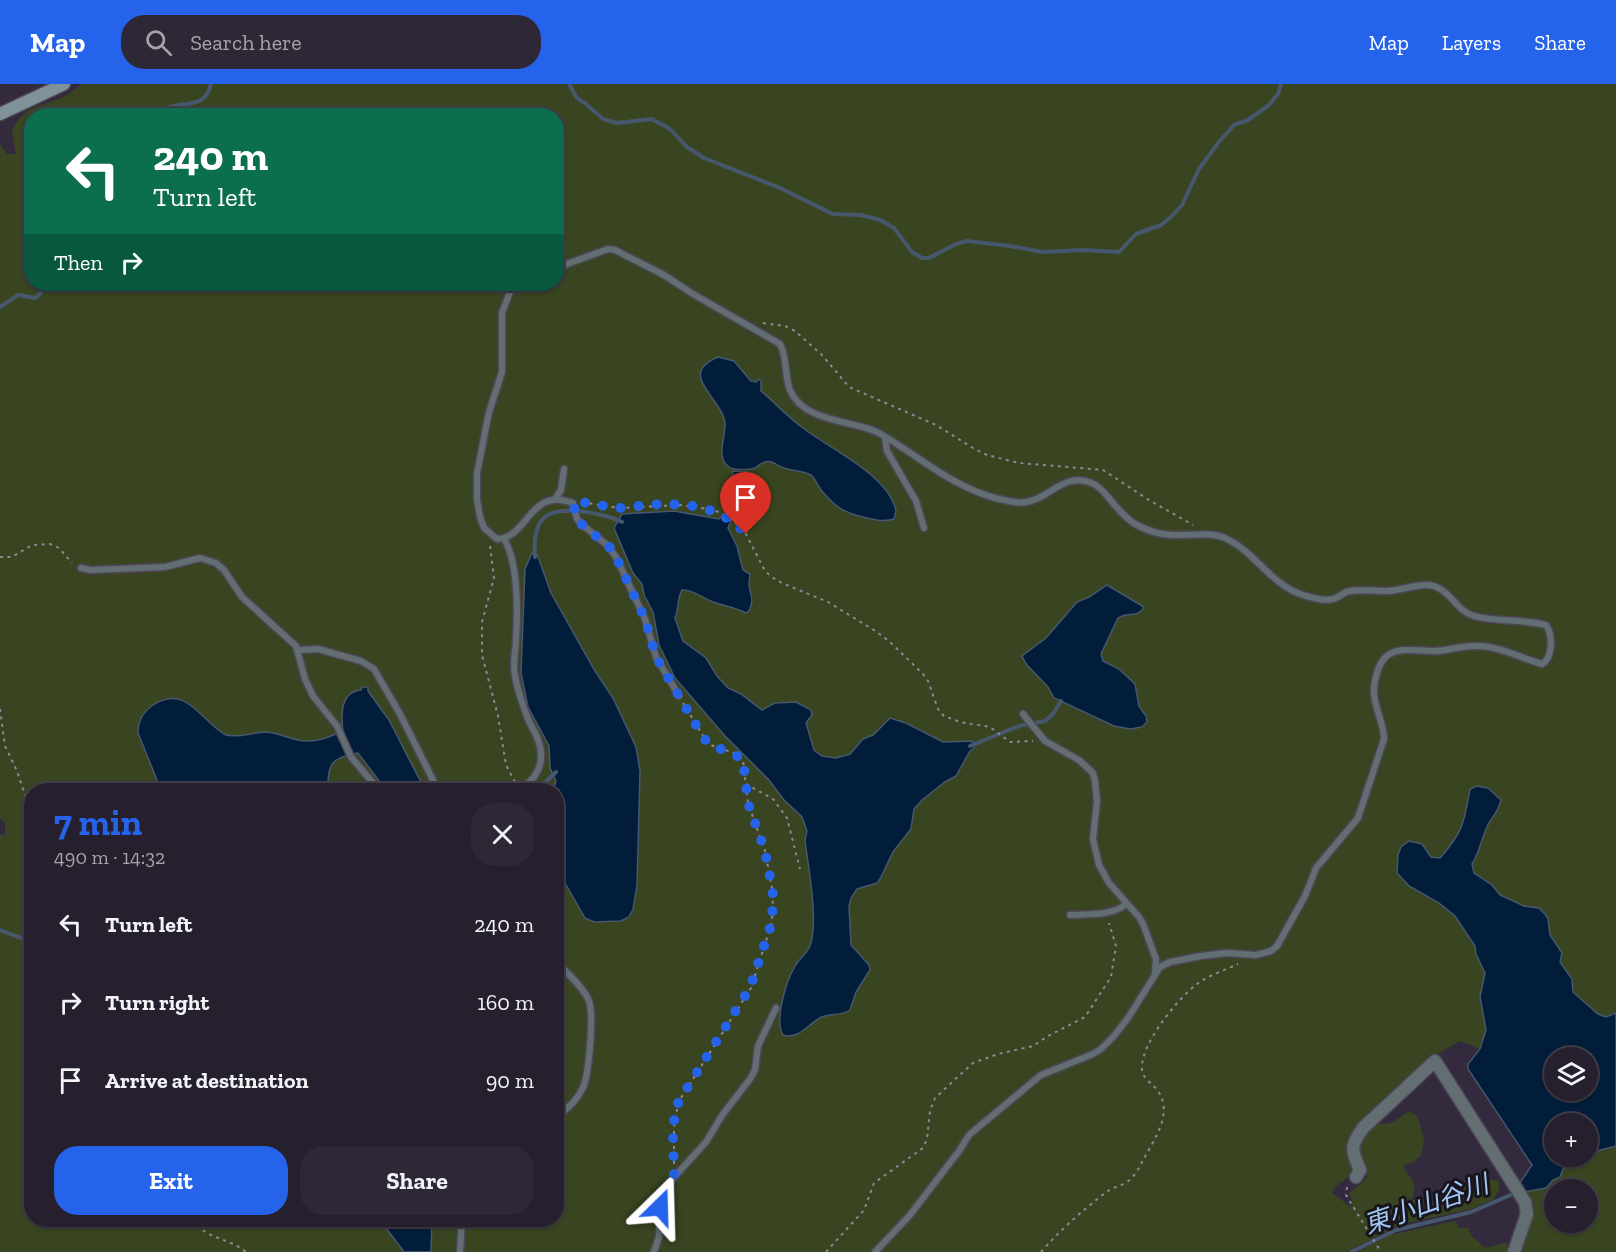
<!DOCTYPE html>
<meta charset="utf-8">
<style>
body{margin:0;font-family:"Zilla Slab","Noto Sans JP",serif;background:#2e2836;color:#f1f3f6;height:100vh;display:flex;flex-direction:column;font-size:22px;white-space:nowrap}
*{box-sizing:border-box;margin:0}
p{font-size:20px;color:#a4a3aa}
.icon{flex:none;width:33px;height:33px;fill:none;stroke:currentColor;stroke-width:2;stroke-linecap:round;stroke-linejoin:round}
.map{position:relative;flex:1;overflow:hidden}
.details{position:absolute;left:24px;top:699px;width:540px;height:444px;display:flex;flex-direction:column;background:#26202e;border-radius:24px;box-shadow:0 2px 4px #0004,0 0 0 2px #423e4a}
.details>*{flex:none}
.top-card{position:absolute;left:24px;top:24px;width:540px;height:183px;border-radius:24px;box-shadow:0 2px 4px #0004,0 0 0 2px #423e4a;background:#0b6e4f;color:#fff;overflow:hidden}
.fabs{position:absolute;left:1544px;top:963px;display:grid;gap:12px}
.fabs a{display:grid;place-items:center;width:54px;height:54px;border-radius:50%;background:#26202e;box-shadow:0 2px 4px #0004,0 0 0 2px #423e4a;font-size:30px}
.pin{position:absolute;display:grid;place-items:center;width:51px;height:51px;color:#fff;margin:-62px -26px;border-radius:50% 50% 50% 0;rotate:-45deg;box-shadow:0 0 6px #0007}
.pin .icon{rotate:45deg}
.me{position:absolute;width:66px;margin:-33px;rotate:22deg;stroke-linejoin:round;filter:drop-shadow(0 0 4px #0008)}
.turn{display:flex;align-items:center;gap:21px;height:126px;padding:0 30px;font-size:27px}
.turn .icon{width:78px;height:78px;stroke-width:2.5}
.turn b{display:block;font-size:42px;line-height:51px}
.then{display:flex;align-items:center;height:57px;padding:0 30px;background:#0003;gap:12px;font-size:22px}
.round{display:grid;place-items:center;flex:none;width:63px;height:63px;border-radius:24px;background:#2e2836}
.head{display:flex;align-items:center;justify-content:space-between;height:102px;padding:0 30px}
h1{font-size:36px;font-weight:700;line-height:45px;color:#2563eb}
.action{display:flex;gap:12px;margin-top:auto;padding:12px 30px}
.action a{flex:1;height:69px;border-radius:24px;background:#2563eb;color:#fff;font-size:24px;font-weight:700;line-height:69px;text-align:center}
.action a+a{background:#2e2836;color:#f1f3f6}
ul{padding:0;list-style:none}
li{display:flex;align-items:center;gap:18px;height:78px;padding:0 30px}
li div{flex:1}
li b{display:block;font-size:22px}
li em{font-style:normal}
header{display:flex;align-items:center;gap:36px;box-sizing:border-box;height:84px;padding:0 30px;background:#2563eb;color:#fff}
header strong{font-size:28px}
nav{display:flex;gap:33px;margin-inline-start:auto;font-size:21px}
.search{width:420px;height:54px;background:#2e2836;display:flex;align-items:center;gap:15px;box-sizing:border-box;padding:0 21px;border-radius:24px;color:#a4a3aa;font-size:22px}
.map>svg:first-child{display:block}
.green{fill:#394520;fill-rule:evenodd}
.water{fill:#021d3a;stroke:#46576e;stroke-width:1.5;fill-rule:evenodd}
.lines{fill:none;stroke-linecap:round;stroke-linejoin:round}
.stream{stroke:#46576e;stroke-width:4}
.service-casing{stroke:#4f4759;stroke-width:9}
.minor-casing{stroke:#4f4759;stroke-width:15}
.secondary-casing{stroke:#4f4759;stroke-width:15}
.path{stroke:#8f8796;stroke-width:2;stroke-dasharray:3 4.5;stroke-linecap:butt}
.service{stroke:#626e72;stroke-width:6}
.minor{stroke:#626e72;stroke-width:12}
.secondary{stroke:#7f9298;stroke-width:12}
.route{stroke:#2563eb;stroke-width:10;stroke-dasharray:0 18}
.labels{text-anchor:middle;stroke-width:6;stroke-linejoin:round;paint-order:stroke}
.water-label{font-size:26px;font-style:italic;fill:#a0c7f4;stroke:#19151d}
</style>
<header>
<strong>Map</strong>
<div class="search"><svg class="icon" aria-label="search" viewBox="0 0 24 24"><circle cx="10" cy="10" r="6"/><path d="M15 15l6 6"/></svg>Search here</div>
<nav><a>Map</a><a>Layers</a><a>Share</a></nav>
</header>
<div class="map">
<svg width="1616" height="1168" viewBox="0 0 1616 1168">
<rect width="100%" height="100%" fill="#332a3d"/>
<g class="green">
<path d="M81,0H1616V929L1606,933L1598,930L1573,908L1572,895L1560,878L1562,869L1550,851L1548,835L1539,824L1524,822L1499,811L1492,801L1474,789L1471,780L1470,705C1464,739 1463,748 1439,774L1431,773L1422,761L1409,757L1401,763L1398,771L1425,812L1439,819L1455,832L1475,862L1476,870L1485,889L1480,913L1486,946L1480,965L1460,957L1432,973L1359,1044L1351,1087L1347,1094L1335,1103L1332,1109L1351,1123L1352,1116L1349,1109L1363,1098L1367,1092C1360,1057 1347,1067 1377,1038C1390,1044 1398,1034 1409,1027L1418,1033L1424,1057L1421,1072L1413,1078L1403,1082C1412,1098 1418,1095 1412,1116L1427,1115L1438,1121C1453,1115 1448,1111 1457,1102C1466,1093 1487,1095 1499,1097V1106L1493,1116L1471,1125L1399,1141L1346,1168H0V751H5V739L0,734V60L7,70H16L12,47C24,20 42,23 65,12C71,9 76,4 81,0ZM32,32H556V200H32ZM32,706H556V1136H32Z"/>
<path d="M1616,1062V1168H1517L1524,1108L1546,1104L1553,1096L1560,1093L1563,1085C1577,1081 1584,1070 1597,1067C1603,1065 1610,1064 1616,1062ZM1554,1106H1587V1138H1554Z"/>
<path d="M1455,1137L1459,1144H1468L1471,1151L1485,1164L1507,1158L1508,1168H1357L1390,1151Z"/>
</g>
<g class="water">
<path d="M718,273L734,277L751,297L756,298L759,295L761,297V307C775,319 788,333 803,344C830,365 889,391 896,427L894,435C884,438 876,436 867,434C844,429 836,424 821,406C818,402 815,394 811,391C804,387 792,387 784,384C780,383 776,380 772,378C764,376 761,380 755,384C751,386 733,386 729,383C715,374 726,352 725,339C722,314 676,290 718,273Z"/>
<path d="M732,387L747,388L743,395L740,415L728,444L737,462L743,486L750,490C750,493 749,497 749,500C750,513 755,513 749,527L746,529C735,523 724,522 713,518C703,514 692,505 682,506C677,514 679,525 675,534L683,557L706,574L717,592L728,604L741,610L762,626L775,619L796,618L811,626L812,631L806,639L814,666L822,672L836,674L850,670L863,655L873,651L890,634L906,639L943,658L972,657L974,664L970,667L956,692L945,698L922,716L914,725L911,745L893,768L880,795L877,799L857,805L851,814L849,822L851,861L869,881L870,886L856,908L850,926C841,932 831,929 822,933C808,939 800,956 783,951C774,937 786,898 794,884C798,875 806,871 810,862C819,838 808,782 805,756L807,747L802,733L784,716L769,696L725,652L675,594L659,561L653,528L644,511L642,500L633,489L614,444L622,430L674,427L719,435C734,422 740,407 732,387Z"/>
<path d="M532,469L537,470L551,509L595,587L613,614L636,663L640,687L637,802L633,825L629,833L621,837L594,838L585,834L565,799L557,758L556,706H553L556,697L550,684L549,662L528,623L521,589L525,485Z"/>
<path d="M1107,501L1144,523C1138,535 1128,527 1118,534L1101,570L1103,577L1119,585L1135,600L1139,622L1146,632L1147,638L1142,643L1130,645L1114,642L1054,614L1048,603L1026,580L1022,572L1046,554L1077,518L1089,513Z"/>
<path d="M362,603H368V607L389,636L425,706H386L358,669C330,674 328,680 328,706H161L138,649C138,637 144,627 153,621C187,599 201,638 226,651C238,654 251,649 264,648C280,648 292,657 306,657C318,658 331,652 343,647C341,631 340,608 361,606Z"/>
<path d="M1477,702L1488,704L1501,716C1497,732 1492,731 1487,743C1481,756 1480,767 1472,780L1474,789L1492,801L1500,811L1524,822L1539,824L1545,830L1548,835L1550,851L1562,869L1560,878L1572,895L1573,908L1598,930L1606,933L1616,929V1062L1597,1067L1587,1072V1040H1554V1072L1586,1073L1575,1082L1563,1085L1560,1093L1553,1096L1546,1104L1524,1108L1519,1100L1532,1081L1468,985V980L1480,965L1486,946L1480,913L1485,889L1476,870L1475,862L1455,832L1439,819L1409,802L1397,789L1398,771L1401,763L1409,757L1422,760L1431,773L1440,774C1463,748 1464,739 1470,705ZM1554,974H1587V1006H1554Z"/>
<path d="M380,1136H432L431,1168H404Z"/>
</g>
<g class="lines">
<g class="stream">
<path d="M569,0L577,14L586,20L603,35L617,39L652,35L670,45L687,63L704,74L780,104L833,130L861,131L880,136L894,144L912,168L922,174H929L956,160L967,157L1010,162L1043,168L1083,166L1119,168L1136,150L1161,141L1170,134L1182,121L1199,85L1219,58L1234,41L1248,36L1269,21L1278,10L1281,0"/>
<path d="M157,32C176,10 203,32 211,0"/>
<path d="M0,223L18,211L36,214L41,208L44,200"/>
<path d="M535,473C534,461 534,444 543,435C557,419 605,430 622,438"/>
<path d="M970,662L1019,642L1045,637L1053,630L1061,617"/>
<path d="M537,706L556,688"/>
<path d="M0,846L32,858"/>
<path d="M1351,1168L1396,1146L1471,1128L1513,1110"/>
</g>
<g class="service-casing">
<g id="service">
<path d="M556,184L608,165L615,166L664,191L693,210L780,260C788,275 784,291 790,306C803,338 851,336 877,348C918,371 949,401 995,414C1005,416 1016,420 1026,418C1049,415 1063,389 1089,398C1107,404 1115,428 1135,440C1146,446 1160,451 1173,451C1191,452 1210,447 1227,455C1256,469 1271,501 1303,511C1313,514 1328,519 1338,513C1342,511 1344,508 1350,507C1361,505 1374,507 1386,507C1399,507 1413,501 1426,501C1449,501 1454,526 1474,532C1495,538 1523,535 1546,541C1553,551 1553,574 1542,580C1520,574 1500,562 1476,562C1461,561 1446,568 1431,567C1402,566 1382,560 1375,597C1370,618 1384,636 1384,655L1358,734L1316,784L1305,812L1277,862L1271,867L1256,871L1226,869L1201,872L1170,878L1160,883L1128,934L1114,952L1101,965L1093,970L1041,991L969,1051L959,1067L910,1131L875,1168"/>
<path d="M513,200L502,229V288L489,328L477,389V416L480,433L484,444L497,455C529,454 529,402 573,419L577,435L585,443L607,461L616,473L645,535L656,573L679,612"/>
<path d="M885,353L887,367L916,417L924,444"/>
<path d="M555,415L561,406L564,385"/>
<path d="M504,455C518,477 518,528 516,555C516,567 512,579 515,591C517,606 523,621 528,635C533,646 541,657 541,670C542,686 531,700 518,706"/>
<path d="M81,484L91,486L165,483L200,474L216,479L224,486L242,513L296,562L305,595L313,612L337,642L351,673L379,706"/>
<path d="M299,566L318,565L361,577L374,585L400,630L438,706"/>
<path d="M1023,630L1045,657L1079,676L1093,689L1095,697L1097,717L1093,755L1099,781L1109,799L1139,833L1143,840L1156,875L1155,889"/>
<path d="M1070,831C1088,830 1112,832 1126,820"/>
<path d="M556,877C566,889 583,902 589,917C594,931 589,986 584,1001C579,1014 568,1025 556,1033"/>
<path d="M460,1168L462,1136"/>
<path d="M654,1168L659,1153L660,1123L668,1100L706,1058L723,1030L750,995L755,986L758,962L776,924"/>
</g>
</g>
<g class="minor-casing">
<path id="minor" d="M1356,1093L1360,1086C1352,1067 1349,1063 1363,1044L1435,977L1525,1118L1527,1130L1514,1168"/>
</g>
<g class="secondary-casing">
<path id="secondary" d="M0,30L64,0"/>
</g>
<g class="path">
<path d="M763,239L785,242L795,247L822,271L849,303L936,341L973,364L987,371L1019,379L1103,386L1149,416L1193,441"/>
<path d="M582,418L619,424L682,421L714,426L722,430L738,441L746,450L764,485L770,492L782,499L828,518L877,548L890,558L923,590L928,597L938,625L944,632L960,638L990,643L1010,658L1033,657"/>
<path d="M490,462L494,494L482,538V571L498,632L506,681L515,698"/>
<path d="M0,473H12L32,461L50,460L59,464L72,479"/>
<path d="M0,625L5,662L17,687L25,711L32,719"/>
<path d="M746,700L773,715L787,734L800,785"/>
<path d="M674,1080V1039L679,1017L751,904L772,838L773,811L770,793L765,767L748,719L743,676L734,669L708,660L683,619"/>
<path d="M1347,1103L1346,1111L1381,1168"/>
<path d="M192,1136C208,1156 227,1153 246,1168"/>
<path d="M826,1168L864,1126L874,1099L923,1064L927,1055L930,1027L935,1014L963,988L973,979L998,970L1033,962L1048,952L1085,933L1111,893L1116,862L1109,839"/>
<path d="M1041,1168C1060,1146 1082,1127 1105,1109C1111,1104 1118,1103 1125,1099C1133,1095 1138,1086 1142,1078C1153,1057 1174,1030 1158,1007C1153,1000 1143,995 1142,986C1139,962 1178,914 1197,900C1209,891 1225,886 1238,880"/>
</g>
<use href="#service" class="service"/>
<use href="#minor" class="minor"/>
<use href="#secondary" class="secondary"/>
</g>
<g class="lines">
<path class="route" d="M660,1123L668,1100L674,1091L673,1050L675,1026L679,1017L750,904L772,838L773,811L770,793L765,767L748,719L743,676C730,666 712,665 703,653L656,573L645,535L616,473L608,461L585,444L577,435L573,419C589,417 603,423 619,424C628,424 638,422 647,421C685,419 718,420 746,450"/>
</g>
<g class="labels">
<g class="water-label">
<text transform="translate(1426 1120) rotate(-19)" y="9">東小山谷川</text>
</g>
</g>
</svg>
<div class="fabs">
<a><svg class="icon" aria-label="layers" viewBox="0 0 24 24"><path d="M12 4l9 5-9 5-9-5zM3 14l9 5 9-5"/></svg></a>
<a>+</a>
<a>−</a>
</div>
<div class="pin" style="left:746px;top:450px;background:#d93025"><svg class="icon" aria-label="arrive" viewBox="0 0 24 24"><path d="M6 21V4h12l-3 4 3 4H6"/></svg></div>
<svg class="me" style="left:660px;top:1123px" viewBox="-20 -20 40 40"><path d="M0-17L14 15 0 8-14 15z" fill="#2563eb" stroke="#fff" stroke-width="4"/></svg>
<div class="top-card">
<div class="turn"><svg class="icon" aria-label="left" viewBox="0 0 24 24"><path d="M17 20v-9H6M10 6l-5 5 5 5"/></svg><div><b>240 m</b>Turn left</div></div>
<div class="then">Then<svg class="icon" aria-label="right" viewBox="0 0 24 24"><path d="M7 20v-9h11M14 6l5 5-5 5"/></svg></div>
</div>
<section class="details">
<div class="head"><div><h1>7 min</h1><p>490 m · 14:32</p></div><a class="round"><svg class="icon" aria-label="close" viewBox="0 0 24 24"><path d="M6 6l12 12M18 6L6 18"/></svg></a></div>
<ul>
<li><svg class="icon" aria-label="left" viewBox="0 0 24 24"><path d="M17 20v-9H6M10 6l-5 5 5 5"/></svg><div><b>Turn left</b></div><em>240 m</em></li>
<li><svg class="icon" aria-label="right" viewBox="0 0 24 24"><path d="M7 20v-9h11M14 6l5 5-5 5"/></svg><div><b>Turn right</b></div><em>160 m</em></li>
<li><svg class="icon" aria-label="arrive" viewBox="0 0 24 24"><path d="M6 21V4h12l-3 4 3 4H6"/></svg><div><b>Arrive at destination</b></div><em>90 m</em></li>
</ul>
<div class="action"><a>Exit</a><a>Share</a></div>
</section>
</div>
